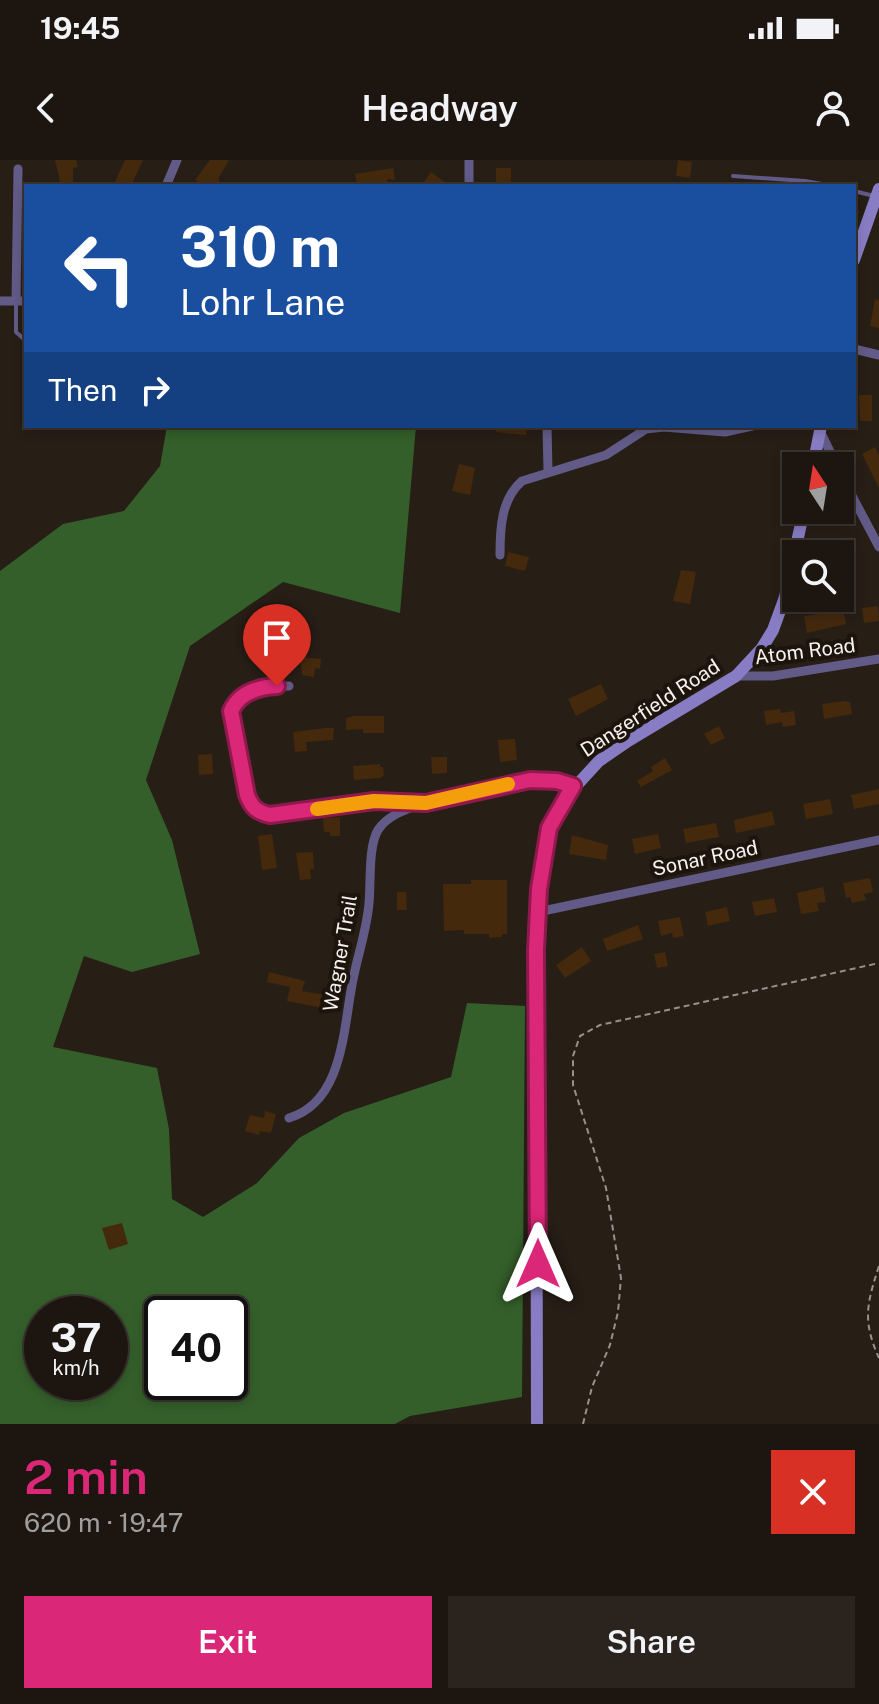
<!DOCTYPE html>
<meta charset="utf-8">
<style>
body{margin:0;font-family:"Public Sans",sans-serif;background:#2a231e;color:#f1f3f6;height:100vh;display:flex;flex-direction:column;font-size:30px;white-space:nowrap}
*{box-sizing:border-box;margin:0}
p{font-size:26px;color:#a09f9f}
.icon{flex:none;width:44px;height:44px;fill:none;stroke:currentColor;stroke-width:2;stroke-linecap:round;stroke-linejoin:round}
.map{position:relative;height:1264px;overflow:hidden}
.panel{display:flex;flex-direction:column;background:#1d1610;flex:1}
.panel>*{flex:none}
.guide{position:absolute;left:24px;top:24px;width:832px;height:244px;border-radius:0px;box-shadow:0 4px 12px #0003,0 0 0 2px #3b3530;background:#1a4fa0;color:#fff;overflow:hidden}
.needle{width:52px;rotate:348deg}
.tools{position:absolute;left:782px;top:292px;display:grid;gap:16px}
.tools a{display:grid;place-items:center;width:72px;height:72px;border-radius:0px;background:#1d1610;box-shadow:0 4px 12px #0003,0 0 0 2px #3b3530;font-size:40px}
.speed{position:absolute;left:24px;top:1136px;display:flex;gap:16px;font-size:40px;font-weight:700;text-align:center}
.speed>*{display:grid;place-content:center;width:104px;height:104px;border-radius:50%;background:#1d1610;box-shadow:0 4px 12px #0003,0 0 0 2px #3b3530;line-height:1}
.speed small{font-size:20px;font-weight:400}
.speed .limit{border:4px solid #111;border-radius:12px;background:#fff;color:#111}
.pin{position:absolute;display:grid;place-items:center;width:68px;height:68px;color:#fff;margin:-82px -34px;border-radius:50% 50% 50% 0;rotate:-45deg;box-shadow:0 0 8px #0007}
.pin .icon{rotate:45deg}
.me{position:absolute;width:88px;margin:-44px;rotate:0deg;stroke-linejoin:round;filter:drop-shadow(0 0 6px #0008)}
.turn{display:flex;align-items:center;gap:28px;height:168px;padding:0 24px;font-size:36px}
.turn .icon{width:104px;height:104px;stroke-width:2.5}
.turn b{display:block;font-size:56px;line-height:68px}
.then{display:flex;align-items:center;height:76px;padding:0 24px;background:#0003;gap:16px;font-size:30px}
.round{display:grid;place-items:center;flex:none;width:84px;height:84px;border-radius:0px;background:#2a231e}
.head{display:flex;align-items:center;justify-content:space-between;height:136px;padding:0 24px}
h1{font-size:48px;font-weight:600;line-height:60px;color:#db2777}
.action{display:flex;gap:16px;margin-top:auto;padding:16px 24px}
.action a{flex:1;height:92px;border-radius:0px;background:#db2777;color:#fff;font-size:32px;font-weight:600;line-height:92px;text-align:center}
.action a+a{background:#2a231e;color:#f1f3f6}
.status{display:flex;justify-content:space-between;align-items:center;height:56px;padding:0 40px;background:#1d1610;direction:ltr}
.status svg{height:22px;fill:currentColor}
header{display:flex;justify-content:space-between;align-items:center;height:104px;padding:0 24px;background:#1d1610;font-size:36px;font-weight:600}
.map>svg:first-child{display:block}
.forest{fill:#345f2a;fill-rule:evenodd}
.building{fill:#44290d}
.lines{fill:none;stroke-linecap:round;stroke-linejoin:round}
.path{stroke:#98908a;stroke-width:2;stroke-dasharray:6 4;stroke-linecap:butt}
.lane{stroke:#625b88;stroke-width:4}
.street{stroke:#625b88;stroke-width:9}
.secondary{stroke:#887dc4;stroke-width:12}
.route-casing{stroke:#8e194d;stroke-width:20}
.route{stroke:#db2777;stroke-width:14}
.slow{stroke:#f59e0b;stroke-width:14}
.labels{text-anchor:middle;stroke-width:8;stroke-linejoin:round;paint-order:stroke}
.street-label{font-size:20px;fill:#f8f2ec;stroke:#1d150d}
</style>
<div class="status"><b>19:45</b><svg viewBox="0 0 49 12"><path d="M0 12V9h3v3zM5 12V6h3v6zM10 12V3h3v9zM15 12V0h3v12zM26 1h20v11H26zM47 4h2v5h-2z"/></svg></div>
<header><svg class="icon" aria-label="back" viewBox="0 0 24 24"><path d="M15 5l-7 7 7 7"/></svg>Headway<svg class="icon" aria-label="person" viewBox="0 0 24 24"><circle cx="12" cy="8" r="4"/><path d="M4 21q1-7 8-7t8 7"/></svg></header>
<div class="map">
<svg width="879" height="1264" viewBox="0 0 879 1264">
<rect width="100%" height="100%" fill="#271e16"/>
<path class="forest" d="M167,266H416L400,453L283,422L190,486L146,620L172,680L200,794L132,812L84,796L53,887L157,908L169,969L172,1039L203,1057L257,1023L299,978L344,953L451,917L467,843L525,846L522,1237L410,1256L395,1264H0V411L63,364L124,351L160,306ZM42,1154H110V1222H42ZM162,1154H230V1222H162Z"/>
<g class="building">
<path d="M55,0H76L78,7L73,8V26H61Z"/>
<path d="M125,0H143L131,26H113Z"/>
<path d="M210,0H229L218,19L220,20L217,26H199L200,23L195,20Z"/>
<path d="M678,0L692,2L690,18L676,16Z"/>
<path d="M393,8L395,20L387,19L388,24L357,26L355,14Z"/>
<rect x="496" y="8" width="15" height="18"/>
<path d="M431,12L450,26H421Z"/>
<path d="M875,139L879,140V168L870,166Z"/>
<path d="M859,235H872V261H860Z"/>
<path d="M496,266H527L526,275L496,272Z"/>
<path d="M875,287L879,295V328L862,294Z"/>
<path d="M459,304L475,308L470,335L452,331Z"/>
<path d="M852,377L853,389L845,390L846,394H829L827,382Z"/>
<path d="M508,392L529,397L525,411L505,406Z"/>
<path d="M681,410L696,412L690,444L673,441Z"/>
<path d="M878,446L879,461L864,463L862,448Z"/>
<path d="M833,452L834,454L844,453L846,464L807,473L804,456Z"/>
<path d="M300,497L321,499L320,509L315,508L314,517L302,515Z"/>
<path d="M601,524L608,539L576,556L568,539Z"/>
<path d="M844,541L850,542L852,554L824,559L822,544Z"/>
<path d="M780,549L781,553L794,551L796,565L783,567L782,562L766,565L764,551Z"/>
<path d="M354,556H384V573H363V569L346,570V558Z"/>
<path d="M719,566L725,578L711,585L704,574Z"/>
<path d="M325,568H334L333,580L306,582L307,591L295,592L293,572Z"/>
<path d="M511,579H515L517,600L500,602L498,580Z"/>
<path d="M212,594L213,614L199,615L198,595Z"/>
<path d="M431,597H447V613L432,614Z"/>
<path d="M665,598L672,610L641,627L637,621L653,611L651,607Z"/>
<path d="M380,604V607H383L384,615L380,618L354,620L353,606Z"/>
<path d="M879,629V644L854,649L851,635Z"/>
<path d="M830,639L833,654L806,659L803,644Z"/>
<path d="M772,651L775,665L736,673L734,660Z"/>
<path d="M340,657V676H330V672H324L323,658Z"/>
<path d="M716,663L719,677L686,683L683,669Z"/>
<path d="M272,674L277,708L262,710L258,676Z"/>
<path d="M658,674L661,688L635,694L632,679Z"/>
<path d="M572,675L608,685L606,700L569,694Z"/>
<path d="M313,692L314,709H310L311,719L300,720L296,693Z"/>
<path d="M870,718L873,732L864,734L866,740L852,743L850,737L846,738L843,723Z"/>
<path d="M471,720H507V774H502V777L489,778V774H464V770L444,771L443,724H471Z"/>
<path d="M823,727L826,742L817,743L819,751L801,754L797,733Z"/>
<path d="M397,732H406L407,750H397Z"/>
<path d="M774,738L777,752L755,756L752,742Z"/>
<path d="M727,747L730,761L708,766L705,752Z"/>
<path d="M680,757L684,776L673,778L672,773L661,776L658,761Z"/>
<path d="M638,765L643,779L607,791L603,779Z"/>
<path d="M582,787L591,801L565,818L556,805Z"/>
<path d="M665,792L668,806L657,808L654,794Z"/>
<path d="M269,812L305,821L302,831L326,835L323,848L287,841L290,827L267,822Z"/>
<path d="M265,951L276,954L271,973L260,971L259,975L245,971L250,955L264,958Z"/>
<path d="M122,1063L128,1084L109,1090L102,1068Z"/>
</g>
<g class="lines">
<g class="path">
<path d="M879,1106C867,1143 862,1161 879,1198"/>
<path d="M583,1264L592,1227L610,1185L618,1152L621,1118L606,1028L573,925V896L580,876L600,865L879,803"/>
</g>
<g class="lane">
<path d="M733,16L805,21L833,26"/>
<path d="M854,31L874,36"/>
<path d="M16,144V172L26,181"/>
</g>
<g class="street">
<path d="M166,26L177,0"/>
<path d="M469,26V0"/>
<path d="M0,141H26"/>
<path d="M16,141L18,9"/>
<path d="M854,189L879,195"/>
<path d="M547,266L548,311"/>
<path d="M820,271L837,306"/>
<path d="M840,313L879,387"/>
<path d="M500,395C500,369 501,339 522,321L606,295L646,269L664,267L725,272L752,266"/>
<path d="M736,516H773L879,499"/>
<path d="M289,526C267,526 241,528 231,551L247,635C255,653 265,656 284,654L374,641L426,643L530,620L557,621L573,626"/>
<path d="M538,752L879,680"/>
<path d="M289,958C346,941 343,862 354,815C359,791 367,768 369,743C371,724 368,686 378,670C387,656 404,650 419,645"/>
</g>
<g class="secondary">
<path d="M854,100L879,29"/>
<path d="M813,306L821,266"/>
<path d="M537,1264L536,790L545,680L565,638L599,601L628,581L736,516L762,488L773,470L785,437L804,350"/>
</g>
</g>
<g class="lines">
<g class="route-casing">
<path id="route" d="M277,526C258,527 239,533 231,551L247,635C252,648 257,652 270,655L374,641L426,643L530,620L557,621L573,626L549,668L539,729L536,790L538,1104"/>
</g>
<use href="#route" class="route"/>
<path class="slow" d="M317,649L374,641L426,643L508,624"/>
</g>
<g class="labels">
<g class="street-label">
<text transform="translate(805 491) rotate(-7)" y="7">Atom Road</text>
<text transform="translate(650 548) rotate(-33)" y="7">Dangerfield Road</text>
<text transform="translate(705 698) rotate(-12)" y="7">Sonar Road</text>
<text transform="translate(340 793) rotate(-80)" y="7">Wagner Trail</text>
</g>
</g>
</svg>
<div class="tools">
<a><svg class="needle" viewBox="-14 -14 28 28"><path d="M0-13l5 13h-10z" fill="#e53935"/><path d="M0 13l5-13h-10z" fill="#a09f9f"/></svg></a>
<a><svg class="icon" aria-label="search" viewBox="0 0 24 24"><circle cx="10" cy="10" r="6"/><path d="M15 15l6 6"/></svg></a>
</div>
<div class="speed"><div>37<small>km/h</small></div><div class="limit">40</div></div>
<div class="pin" style="left:277px;top:526px;background:#d93025"><svg class="icon" aria-label="arrive" viewBox="0 0 24 24"><path d="M6 21V4h12l-3 4 3 4H6"/></svg></div>
<svg class="me" style="left:538px;top:1104px" viewBox="-20 -20 40 40"><path d="M0-17L14 15 0 8-14 15z" fill="#db2777" stroke="#fff" stroke-width="4"/></svg>
<div class="guide">
<div class="turn"><svg class="icon" aria-label="left" viewBox="0 0 24 24"><path d="M17 20v-9H6M10 6l-5 5 5 5"/></svg><div><b>310 m</b>Lohr Lane</div></div>
<div class="then">Then<svg class="icon" aria-label="right" viewBox="0 0 24 24"><path d="M7 20v-9h11M14 6l5 5-5 5"/></svg></div>
</div>
</div>
<section class="panel">
<div class="head"><div><h1>2 min</h1><p>620 m · 19:47</p></div><a class="round" style="background:#d93025;color:#fff"><svg class="icon" aria-label="close" viewBox="0 0 24 24"><path d="M6 6l12 12M18 6L6 18"/></svg></a></div>
<div class="action"><a>Exit</a><a>Share</a></div>
</section>
